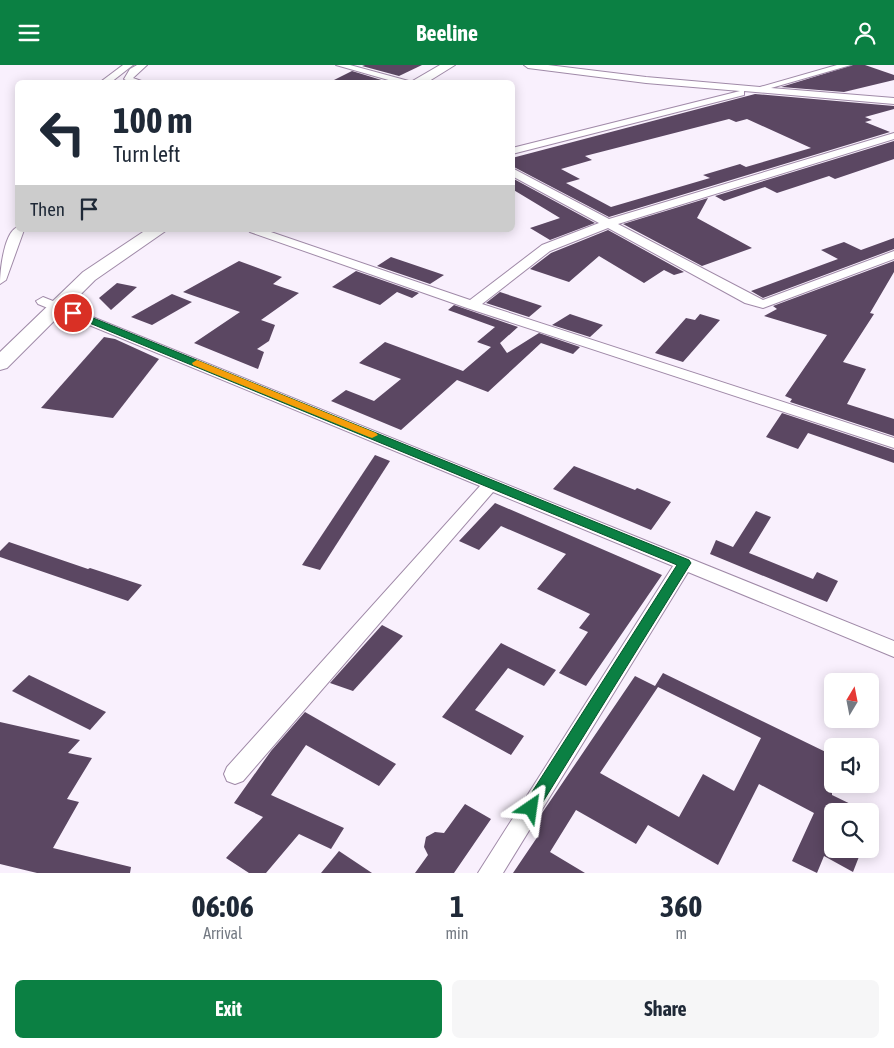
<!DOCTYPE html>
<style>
body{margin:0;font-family:"Asap Condensed",sans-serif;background:#f6f6f7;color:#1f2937;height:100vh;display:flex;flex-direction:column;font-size:19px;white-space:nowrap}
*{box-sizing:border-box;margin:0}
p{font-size:16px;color:#747a83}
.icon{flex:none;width:28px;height:28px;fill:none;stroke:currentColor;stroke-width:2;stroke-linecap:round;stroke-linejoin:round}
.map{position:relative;height:808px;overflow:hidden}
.sheet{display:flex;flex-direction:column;background:#fff;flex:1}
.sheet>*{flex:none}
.guide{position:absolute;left:15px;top:15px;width:500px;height:152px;border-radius:8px;box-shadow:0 2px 12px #0003;background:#fff;color:#1f2937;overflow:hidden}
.needle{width:32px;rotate:10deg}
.fabs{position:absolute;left:824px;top:608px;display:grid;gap:10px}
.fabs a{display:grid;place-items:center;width:55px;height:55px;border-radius:8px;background:#fff;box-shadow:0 2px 12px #0003;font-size:25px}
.pin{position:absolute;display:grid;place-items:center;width:42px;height:42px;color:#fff;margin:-21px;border:2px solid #fff;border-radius:50%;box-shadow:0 1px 5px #0007}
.me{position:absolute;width:55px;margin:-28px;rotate:32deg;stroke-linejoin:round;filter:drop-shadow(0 0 4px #0008)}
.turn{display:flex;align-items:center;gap:18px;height:105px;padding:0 15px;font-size:22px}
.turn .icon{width:65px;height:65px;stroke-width:2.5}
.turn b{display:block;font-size:35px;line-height:42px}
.then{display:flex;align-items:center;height:48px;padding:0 15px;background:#0003;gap:10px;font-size:19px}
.eta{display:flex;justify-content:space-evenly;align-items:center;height:85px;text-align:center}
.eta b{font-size:30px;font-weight:700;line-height:35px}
.action{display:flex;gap:10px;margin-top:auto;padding:10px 15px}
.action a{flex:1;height:58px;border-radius:8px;background:#0b8043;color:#fff;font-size:20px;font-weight:700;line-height:58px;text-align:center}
.action a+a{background:#f6f6f7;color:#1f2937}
header{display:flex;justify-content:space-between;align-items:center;height:65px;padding:0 15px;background:#0b8043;color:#fff;font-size:22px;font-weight:700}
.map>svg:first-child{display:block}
.building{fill:#5b4762;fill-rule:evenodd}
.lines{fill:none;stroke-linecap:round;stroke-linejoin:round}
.street-casing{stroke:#a08aa8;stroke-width:2}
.secondary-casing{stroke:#a08aa8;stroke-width:2}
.street{fill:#fff;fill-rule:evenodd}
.secondary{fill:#fff;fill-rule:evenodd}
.route{fill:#0b8043;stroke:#07532c}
.slow{fill:#f59e0b}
</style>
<header><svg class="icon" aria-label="menu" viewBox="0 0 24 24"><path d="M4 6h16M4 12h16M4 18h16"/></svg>Beeline<svg class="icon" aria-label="person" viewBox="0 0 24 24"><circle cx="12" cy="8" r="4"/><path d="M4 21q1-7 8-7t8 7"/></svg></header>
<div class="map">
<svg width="894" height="808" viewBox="0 0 894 808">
<rect width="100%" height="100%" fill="#f9f0fd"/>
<g class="building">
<path d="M365,0H422L399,11L362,1Z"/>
<path d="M853,0H865L894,10V15L844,27L781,22Z"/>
<path d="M352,6L388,17L328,18Z"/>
<path d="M755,29L894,41V44L865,52L872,55L865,57L890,67L609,152L512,101V93ZM729,54L736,57L747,54L811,83L746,102L740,99L703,110L710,113L611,142L566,118L580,114L561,104L592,95L585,91Z"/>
<path d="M894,76V94L835,114L829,111L777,128L765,122L724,136L715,131Z"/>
<path d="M512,113L595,158L550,175L530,163L560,153L512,124Z"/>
<path d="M708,133L697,153L752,183L702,201L623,159Z"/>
<path d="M608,165L684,207L674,210L664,205L644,218L599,191L569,217L530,204L551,188Z"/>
<path d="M894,173V184L763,233L751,226L838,194L821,185L844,177L861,185Z"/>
<path d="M391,192L444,210L430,219L377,201Z"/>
<path d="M239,196L282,212L273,219L299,228L261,255L275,260L269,276L257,284L264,287L258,304L194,278L240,247L183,227Z"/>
<path d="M894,196V207L870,248L874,249L843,297L866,304L847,339L894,354V371L790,337L792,334L785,331L827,270L764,251L777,244L773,241Z"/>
<path d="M356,206L419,228L412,233L397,227L380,240L332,222Z"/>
<path d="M117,218L137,222L111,245L99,233Z"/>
<path d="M500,227L542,241L529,252L486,238Z"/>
<path d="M172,229L192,237L152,260L131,252Z"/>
<path d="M454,240L518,262L500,278L507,288L539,268L580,282L573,289L541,278L488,327L457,315L401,365L331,336L346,325L374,336L401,314L359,298L385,277L463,306L491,282L477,277L495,262L448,245Z"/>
<path d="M570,249L603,260L590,272L552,260Z"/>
<path d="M700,249L720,255L683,297L655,288L686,253L695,255Z"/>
<path d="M104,272L115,274L159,294L113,353L41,343Z"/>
<path d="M782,348L894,385V398L808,368L798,384L766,372Z"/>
<path d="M375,390L390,396L320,505L302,500Z"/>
<path d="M574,401L635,425L637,423L671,437L651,465L553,424Z"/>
<path d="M495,438L662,510L586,621L559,608L588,567L579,563L590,549L537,524L566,489L501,461L479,485L459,476Z"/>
<path d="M756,446L771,452L749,488L813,514L817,507L838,516L827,537L710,489L716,475L733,482Z"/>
<path d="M9,477L88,504L90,503L142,520L128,536L0,492V486Z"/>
<path d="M382,560L403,571L353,626L330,618Z"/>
<path d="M501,578L556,605L544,621L508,603L475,645L524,671L511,690L442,652Z"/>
<path d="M663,608L832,690V730L865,746H832V784H862L853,807L824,791L817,808L792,796L814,748L759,719L718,800L648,760L636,779L576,745L550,787L585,808H513L538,771L531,767L538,754L635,611L655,621ZM658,622L761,673L734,726L703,709L679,752L600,708Z"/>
<path d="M29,610L106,647L90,665L12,626Z"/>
<path d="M305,647L396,699L379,721L306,680L271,730L344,763L331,784L299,769L266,808H249L226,793L263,752L234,738L271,686Z"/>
<path d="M0,657L80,675L68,688L92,693L67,734L79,737L53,783L131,802L130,808H37L0,799Z"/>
<path d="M465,739L491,754L454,808H415L428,790L424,782L426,772L435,767L444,768Z"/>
<path d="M339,786L372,808H321Z"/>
</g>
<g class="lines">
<g class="street-casing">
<g id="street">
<path d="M123,0H133L110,18H99Z"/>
<path d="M137,0H147L133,13L147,18H131L124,14L130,4Z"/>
<path d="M336,0H350L416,18H399Z"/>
<path d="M524,0H548L646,12L760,22L837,0H851L771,23L894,33V39L744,26V30L512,89V83L740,26L646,18L528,3Z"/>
<path d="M894,68V74L618,159L763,235L894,186V194L763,243L745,238L608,163L550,186L482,239L894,373V383L467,243L250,167L248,165H265L470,235L542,180L599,158L512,111V103L609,154Z"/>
<path d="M18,162V165H24L6,215L0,219C0,206 4,166 18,162Z"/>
<path d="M43,232L894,576V592L688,507L503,808H478L673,501L493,427L243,716L235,719L227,716L224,709L227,702L480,421L38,239L36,236Z"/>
</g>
</g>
<g class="secondary-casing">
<g id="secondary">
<path d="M440,0H455L426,18H409Z"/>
<path d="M146,165H167L95,215L7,303L0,305V287L83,207Z"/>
</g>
</g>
<use href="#street" class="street"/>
<use href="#secondary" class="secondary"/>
</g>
<path class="route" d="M70,246H76L689,495L691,498L689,501L536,748L531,750L525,748L523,743L525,738L677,500L70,250Z"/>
<path class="slow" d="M197,295L376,368L378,370L372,373L369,372L193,300L192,298Z"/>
</svg>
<div class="fabs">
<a><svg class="needle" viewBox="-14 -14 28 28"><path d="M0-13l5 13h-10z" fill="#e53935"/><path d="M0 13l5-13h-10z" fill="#747a83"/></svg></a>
<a><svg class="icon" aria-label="sound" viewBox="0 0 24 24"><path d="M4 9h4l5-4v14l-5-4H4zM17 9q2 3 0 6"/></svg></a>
<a><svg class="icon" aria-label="search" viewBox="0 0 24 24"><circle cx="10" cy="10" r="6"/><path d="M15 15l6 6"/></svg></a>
</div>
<div class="pin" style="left:73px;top:248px;background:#d93025"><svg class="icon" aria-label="arrive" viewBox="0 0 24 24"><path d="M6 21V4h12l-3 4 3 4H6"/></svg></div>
<svg class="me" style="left:531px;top:743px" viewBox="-20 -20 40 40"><path d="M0-17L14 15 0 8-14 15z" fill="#0b8043" stroke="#fff" stroke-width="4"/></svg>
<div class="guide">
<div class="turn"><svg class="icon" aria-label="left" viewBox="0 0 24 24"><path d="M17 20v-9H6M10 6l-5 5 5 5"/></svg><div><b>100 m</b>Turn left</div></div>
<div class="then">Then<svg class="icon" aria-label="arrive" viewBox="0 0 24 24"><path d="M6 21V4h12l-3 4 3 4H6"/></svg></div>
</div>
</div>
<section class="sheet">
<div class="eta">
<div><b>06:06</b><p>Arrival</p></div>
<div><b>1</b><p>min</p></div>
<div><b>360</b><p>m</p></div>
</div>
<div class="action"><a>Exit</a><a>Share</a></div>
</section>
